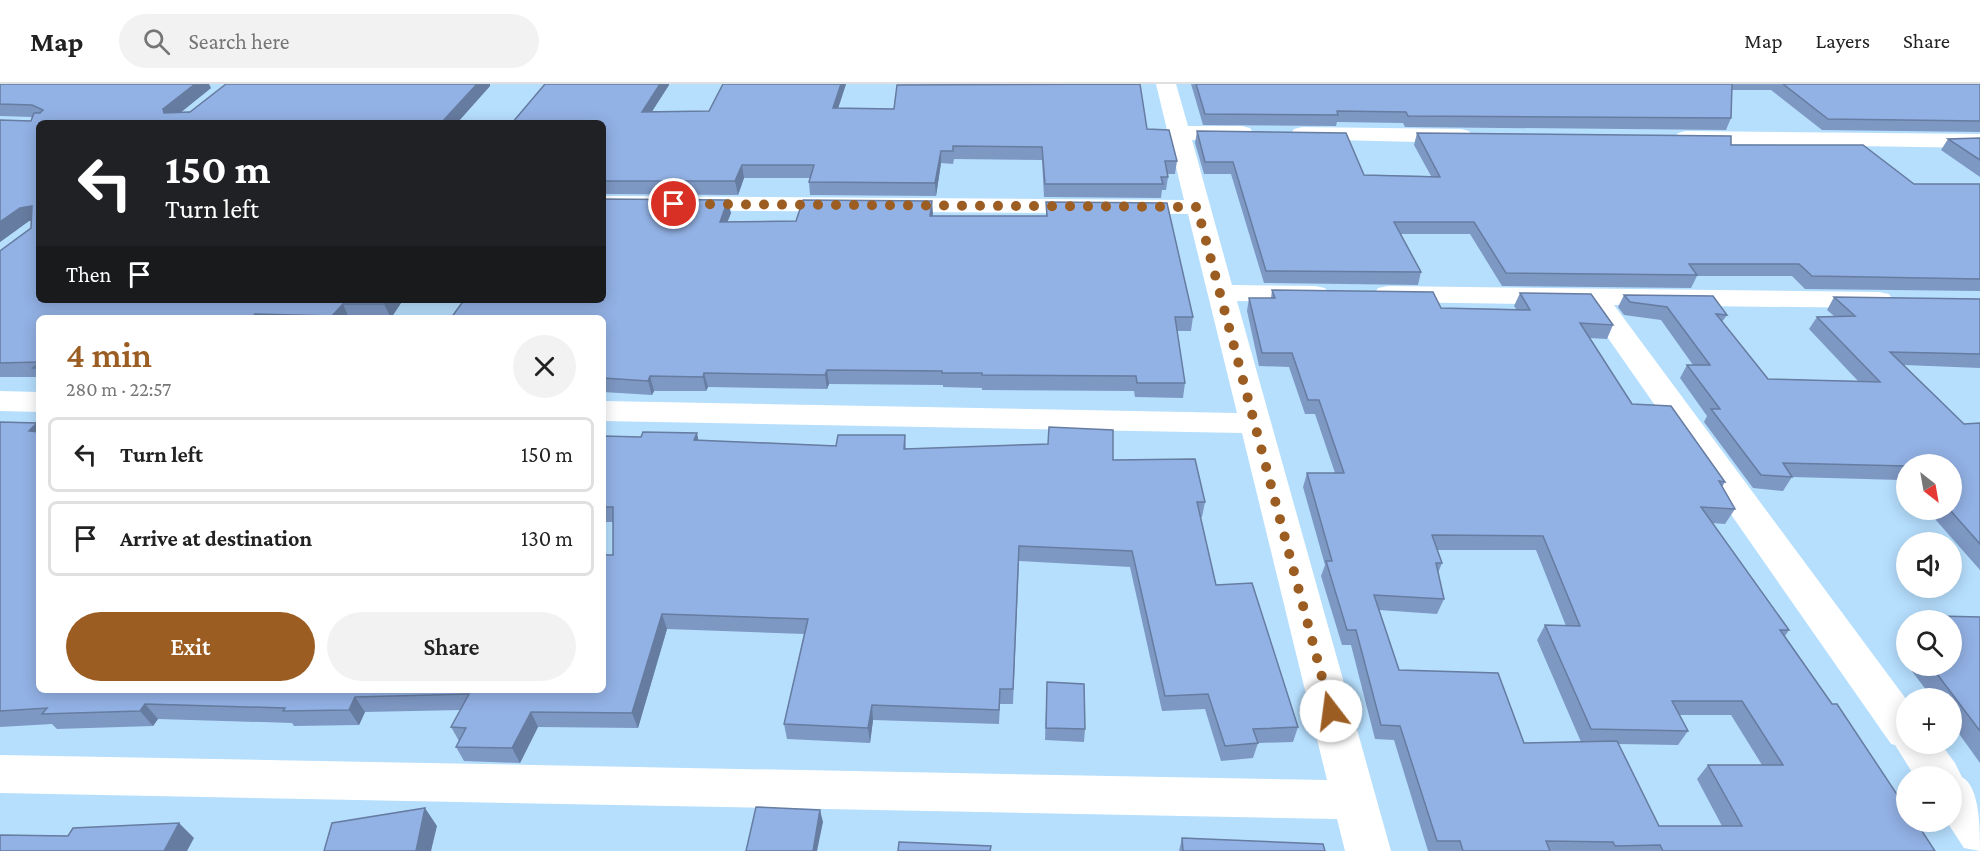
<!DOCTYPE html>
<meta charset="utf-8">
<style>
body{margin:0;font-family:"Crimson Pro",serif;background:#f2f2f2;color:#222;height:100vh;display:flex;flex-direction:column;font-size:22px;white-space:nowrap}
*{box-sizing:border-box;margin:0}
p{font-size:20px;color:#767676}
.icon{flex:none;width:33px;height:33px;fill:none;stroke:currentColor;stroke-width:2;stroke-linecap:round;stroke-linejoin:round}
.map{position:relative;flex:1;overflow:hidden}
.side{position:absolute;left:36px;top:231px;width:570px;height:378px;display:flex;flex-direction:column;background:#fff;border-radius:9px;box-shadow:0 3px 15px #0003}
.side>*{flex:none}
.top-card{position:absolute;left:36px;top:36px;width:570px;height:183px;border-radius:9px;box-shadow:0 3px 15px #0003;background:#202124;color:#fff;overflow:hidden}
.needle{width:39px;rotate:149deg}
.buttons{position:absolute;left:1896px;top:370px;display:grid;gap:12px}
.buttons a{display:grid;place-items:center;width:66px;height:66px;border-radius:50%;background:#fff;box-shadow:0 3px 15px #0003;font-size:30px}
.pin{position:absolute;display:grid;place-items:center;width:51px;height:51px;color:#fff;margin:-26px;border:3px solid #fff;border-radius:50%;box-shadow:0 2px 6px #0007}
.me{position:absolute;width:66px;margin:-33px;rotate:345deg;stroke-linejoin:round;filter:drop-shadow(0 0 4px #0008)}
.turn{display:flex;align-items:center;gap:21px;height:126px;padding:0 30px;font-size:27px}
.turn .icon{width:78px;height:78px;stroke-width:2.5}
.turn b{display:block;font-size:42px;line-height:51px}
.then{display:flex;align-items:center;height:57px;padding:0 30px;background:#0003;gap:12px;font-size:22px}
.round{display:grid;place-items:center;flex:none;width:63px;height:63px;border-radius:32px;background:#f2f2f2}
.head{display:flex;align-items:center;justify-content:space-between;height:102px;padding:0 30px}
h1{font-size:36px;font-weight:600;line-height:45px;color:#9b5d22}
.action{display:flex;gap:12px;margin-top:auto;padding:12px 30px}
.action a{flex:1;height:69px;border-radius:36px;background:#9b5d22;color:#fff;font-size:24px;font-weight:600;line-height:69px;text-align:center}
.action a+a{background:#f2f2f2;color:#222}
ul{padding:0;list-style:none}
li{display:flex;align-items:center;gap:18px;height:75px;margin:0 12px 9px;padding:0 18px;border:3px solid #e0e0e0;border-radius:9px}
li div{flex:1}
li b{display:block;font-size:22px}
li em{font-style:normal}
header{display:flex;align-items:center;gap:36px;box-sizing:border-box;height:84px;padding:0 30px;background:#fff;border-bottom:2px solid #e0e0e0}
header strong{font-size:28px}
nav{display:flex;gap:33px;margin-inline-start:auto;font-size:21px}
.search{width:420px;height:54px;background:#f2f2f2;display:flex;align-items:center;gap:15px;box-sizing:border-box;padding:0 21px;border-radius:33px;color:#767676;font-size:22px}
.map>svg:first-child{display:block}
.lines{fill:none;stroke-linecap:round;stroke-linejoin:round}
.street{fill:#fff;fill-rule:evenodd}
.wall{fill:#7e98c4;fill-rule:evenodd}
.shaded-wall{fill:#667ca0}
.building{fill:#92b1e4;stroke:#667ca0;stroke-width:1.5;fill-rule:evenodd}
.route{stroke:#9b5d22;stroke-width:10;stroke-dasharray:0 18}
</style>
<header>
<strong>Map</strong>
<div class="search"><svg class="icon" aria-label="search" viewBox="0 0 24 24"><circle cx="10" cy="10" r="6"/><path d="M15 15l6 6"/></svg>Search here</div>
<nav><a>Map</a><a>Layers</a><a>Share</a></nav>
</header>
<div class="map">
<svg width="1980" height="767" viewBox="0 0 1980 767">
<rect width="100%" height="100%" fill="#b6dffe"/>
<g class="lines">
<g class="street">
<path d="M1156,0H1176L1188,42H1242L1250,44L1253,49L1250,54L1242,56H1192L1232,201L1315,202L1325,204L1329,210L1325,216L1315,218L1237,217L1391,767H1345L1337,735L0,709V671L1327,696L1242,349L603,337V317L1237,329L1188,130L603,126V112L1184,116Z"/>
<path d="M1302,43L1461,45L1469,47L1472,52L1469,57L1461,59L1294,55L1291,50L1294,45Z"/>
<path d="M1686,47L1980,50V64L1678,59L1675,54L1678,49Z"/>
<path d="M1388,202L1879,208L1889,210L1893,216L1889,222L1879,224L1614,221L1906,615V660H1941L1955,679L1962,693C1980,703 1980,744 1980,767L1964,764L1947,738H1952V693H1915L1895,661L1891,660L1585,221L1388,218L1378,216L1374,210L1378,204Z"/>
<path d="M0,307L39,308V328L0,327Z"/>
</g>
</g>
<g class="wall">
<path d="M0,0L211,4L181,28L490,2L457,39H39V216H403L391,234H39V293H0V167L31,144V137H29L0,158V36L31,37L32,33L0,32Z"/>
<path d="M846,0L838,24L1147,45L1177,77L1175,90H1167L1168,93L1166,106H1162L1161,114L1044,113L1042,76L954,75L953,80L941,79L936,112L810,111L809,98L810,94H744L738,111L603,110V39L669,1L652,27H709Z"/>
<path d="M1191,0H1980V48L1822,46L1771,6H1732L1731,34L1726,46L1405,43L1403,39L1337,38L1336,42L1203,41Z"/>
<path d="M1197,47L1364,91L1431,92L1414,61L1417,49L1731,61L1914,100H1980V207L1805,205L1792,192H1697L1691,204L1502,202L1470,150H1401L1421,188L1418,201L1264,199L1231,90H1204L1195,59Z"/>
<path d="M1980,54V93L1941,66L1948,55Z"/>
<path d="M1046,118L1193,233L1191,247H1177L1185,299L1183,314L1135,313L1134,307L982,306V304L943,303V301L829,300L827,305L708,303L706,307H654L652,311L603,308V234L731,129L727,138L796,137L933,132H1046Z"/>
<path d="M1272,206L1441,224L1516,225L1514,222L1520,209L1613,241L1607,255L1589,254L1632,320L1725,398L1722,403L1735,425L1725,440L1712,439L1789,546L1785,552L1935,767H1428L1394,656L1375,655L1351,561H1342L1321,492L1325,481L1303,403L1307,389H1335L1315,330H1305L1289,283L1259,282L1247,227L1249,214H1271ZM1437,466H1536L1566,542L1545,541L1537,556L1581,658L1524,659L1399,586L1379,526L1437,530L1444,515L1438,489L1442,479ZM1680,631H1731L1762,681H1708L1697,695L1722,742H1659L1618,660L1678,661L1688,647Z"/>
<path d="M1624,211L1727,231L1722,238L1768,295L1858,297L1809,245L1817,233L1834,232L1827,226L1834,213L1980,215V284L1904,281L1964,340L1980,339V486L1927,426H1952V381H1906V403L1900,396L1792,393L1783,407L1753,404L1704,338L1707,332L1680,294L1687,281H1693L1661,236L1624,231L1618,223Z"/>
<path d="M0,338L37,339L39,341V606L613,471V438H603V352L836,362L905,351L906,365L1113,376L1205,418L1202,433H1200L1216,501L1298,643L1293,658L1258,659L1253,674L1221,677L1205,625L1162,627L1130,483L1019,477L1013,620H1000L999,640L873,636L870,659L787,655L784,640L804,550L667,545L638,644L538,643L520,679L464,677L456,663L459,657L451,643L461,626L365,628L359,641L294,642L292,639L158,635L153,642L57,645L52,640L0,643Z"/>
<path d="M1938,532L1980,533V679L1952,640V615H1933L1908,582H1952V537H1933Z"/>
<path d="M1906,560V579L1899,569Z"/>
<path d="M1047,598L1085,645L1084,658L1045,656Z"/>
<path d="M1182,754L1325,767H1179Z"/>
</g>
<g class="shaded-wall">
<path d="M195,0H209L211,4L170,37V39L163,25Z"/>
<path d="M477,0H490V2L457,39H441Z"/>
<path d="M660,0H669V1L644,40L642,28Z"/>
<path d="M841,0H846L834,37L833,24Z"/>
<path d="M941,67V79L936,112L935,99Z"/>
<path d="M742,81L744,94L738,111L735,97Z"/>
<path d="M728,116L731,129L722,152L720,138Z"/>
<path d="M932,117L933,130L931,146L930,132Z"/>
<path d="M32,122L39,135L29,137L0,158V138L20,124Z"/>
<path d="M387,216H403L391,234L384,220Z"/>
<path d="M343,220L349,234H332V232Z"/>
<path d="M827,286L829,300L827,305L825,291Z"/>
<path d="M704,289L708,303L706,307L703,293Z"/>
<path d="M650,292L654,307L652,311L648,297Z"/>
<path d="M37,339L39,341V360L29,347Z"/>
<path d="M697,349L700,364L694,356Z"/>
<path d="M662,530L667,545L638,644L632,629Z"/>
<path d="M355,613L365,628L359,641L349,626Z"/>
<path d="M145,620L158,635L153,642L140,627Z"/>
<path d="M872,621L873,636L870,659L868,644Z"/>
<path d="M531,628L538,643L520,679L512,664Z"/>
<path d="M425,724L437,742L431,767H416Z"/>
<path d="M820,726L823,738L817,767H813Z"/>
<path d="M179,739L194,754L187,767H164Z"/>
</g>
<g class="building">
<path d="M0,0H195L163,25L164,29L190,28L226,0H477L441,39H39V216H387L384,220H343L332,232L255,230L251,234H39V278L0,279V167L31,144L32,122L20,124L0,138V36L31,37L34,29H40L43,26L32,21L0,20Z"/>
<path d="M545,0H660L642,28L709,27L723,0H841L833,24L894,25L897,1L1140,0L1147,45L1169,46L1177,77H1165L1168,93H1161L1163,100H1045L1042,63L953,62V67H941L935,99L809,98L814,81H742L735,97H603V39H512Z"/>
<path d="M1196,0H1732L1731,34L1408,32L1406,28L1337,27L1338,31L1205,30Z"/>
<path d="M1783,0H1980V37L1828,35Z"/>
<path d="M1197,47L1346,49L1364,91L1440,93L1417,49L1731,52V61H1863L1914,100H1980V195L1812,192L1799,180H1689L1697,191L1506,189L1474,138H1394L1421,188L1266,187L1233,78H1205Z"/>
<path d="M1980,54V76L1948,55Z"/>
<path d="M603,115L728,116L720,138L796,137L803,116L932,117L930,132H1047L1046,118L1167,119L1193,233H1175L1185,299H1137L1136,292L982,291V289H942V287L827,286L825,291L704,289L703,293L650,292L648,297L603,294V234H451L464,216H603Z"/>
<path d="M1272,206L1433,208L1441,224L1530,226L1520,209L1591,210L1613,241L1580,239L1632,320L1671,322L1725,398L1719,397L1735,425L1701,423L1789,546H1780L1832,620H1837L1906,724V738H1916L1935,767H1663L1660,761L1615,762L1613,758L1546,757L1550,767H1463L1460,757H1437L1400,642L1381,641L1356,546H1347L1326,477H1332L1307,389H1344L1319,316H1308L1292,269H1262L1249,214H1275ZM1432,451L1543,452L1580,542L1545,541L1591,645L1688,647L1672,617H1742L1783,681H1708L1742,742H1659L1617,657L1524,659L1498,589L1399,586L1374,511L1444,515L1436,479H1442Z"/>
<path d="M1624,211L1713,212L1727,231L1716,230L1768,295L1880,298L1817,233L1855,232L1834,213L1980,215V270L1890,268L1964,340L1980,339V460L1950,426H1952V381H1906V382L1783,379L1792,393L1761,391L1711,325H1720L1687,281H1710L1667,223L1630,218Z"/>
<path d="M39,279V284H33Z"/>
<path d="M0,338L37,339L29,347L39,348V606H603V471H613V423H603V352L641,353L643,348L697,349L694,356L836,362L838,351H905L904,365L1048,360L1049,343L1113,346V376L1195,375L1205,418H1197L1216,501L1252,499L1298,643L1253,645L1258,659L1225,662L1208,610L1165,612L1132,467L1019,462L1013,605H1000L999,626L872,621L868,644L784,640L808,535L662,530L632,629L531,628L512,664L456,663L466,644L451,643L469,610L355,613L349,626L283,627L285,624L145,620L140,627L42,630L47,624L0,627Z"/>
<path d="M1938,532L1980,533V647L1931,582H1952V556H1957L1952,549V537H1942Z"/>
<path d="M1047,598L1084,600L1085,645L1046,644Z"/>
<path d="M756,723L820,726L813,767H746Z"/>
<path d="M425,724L416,767H324L332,739Z"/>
<path d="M179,739L164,767H0V751L68,752L73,744Z"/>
<path d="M1182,754L1323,760L1325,767H1183Z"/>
<path d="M899,758L991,762L990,767H898Z"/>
</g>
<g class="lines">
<path class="route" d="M674,120L1197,123L1331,627"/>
</g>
</svg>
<div class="buttons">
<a><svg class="needle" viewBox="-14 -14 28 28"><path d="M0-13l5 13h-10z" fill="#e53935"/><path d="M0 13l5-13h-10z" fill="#767676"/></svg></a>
<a><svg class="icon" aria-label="sound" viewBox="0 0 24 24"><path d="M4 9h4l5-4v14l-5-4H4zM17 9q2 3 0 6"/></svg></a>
<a><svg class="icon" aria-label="search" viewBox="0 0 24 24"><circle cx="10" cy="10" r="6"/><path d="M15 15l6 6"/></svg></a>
<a>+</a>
<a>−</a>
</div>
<div class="pin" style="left:674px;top:120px;background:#d93025"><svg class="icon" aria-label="arrive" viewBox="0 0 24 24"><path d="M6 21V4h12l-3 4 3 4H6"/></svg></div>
<svg class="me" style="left:1331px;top:627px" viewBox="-20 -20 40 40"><circle r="19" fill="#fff"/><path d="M0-13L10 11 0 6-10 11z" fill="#9b5d22"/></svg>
<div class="top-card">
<div class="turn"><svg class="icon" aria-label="left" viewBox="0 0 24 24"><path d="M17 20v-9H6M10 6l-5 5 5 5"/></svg><div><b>150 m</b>Turn left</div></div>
<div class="then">Then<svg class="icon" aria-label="arrive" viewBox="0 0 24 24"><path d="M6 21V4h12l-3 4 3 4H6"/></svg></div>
</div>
<section class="side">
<div class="head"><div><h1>4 min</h1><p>280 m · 22:57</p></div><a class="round"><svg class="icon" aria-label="close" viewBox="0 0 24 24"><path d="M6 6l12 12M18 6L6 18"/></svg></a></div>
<ul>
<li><svg class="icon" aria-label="left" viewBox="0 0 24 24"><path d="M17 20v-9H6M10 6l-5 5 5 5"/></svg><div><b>Turn left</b></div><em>150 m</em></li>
<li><svg class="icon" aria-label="arrive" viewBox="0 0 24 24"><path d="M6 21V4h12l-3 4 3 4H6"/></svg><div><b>Arrive at destination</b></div><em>130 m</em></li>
</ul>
<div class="action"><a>Exit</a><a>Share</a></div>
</section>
</div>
